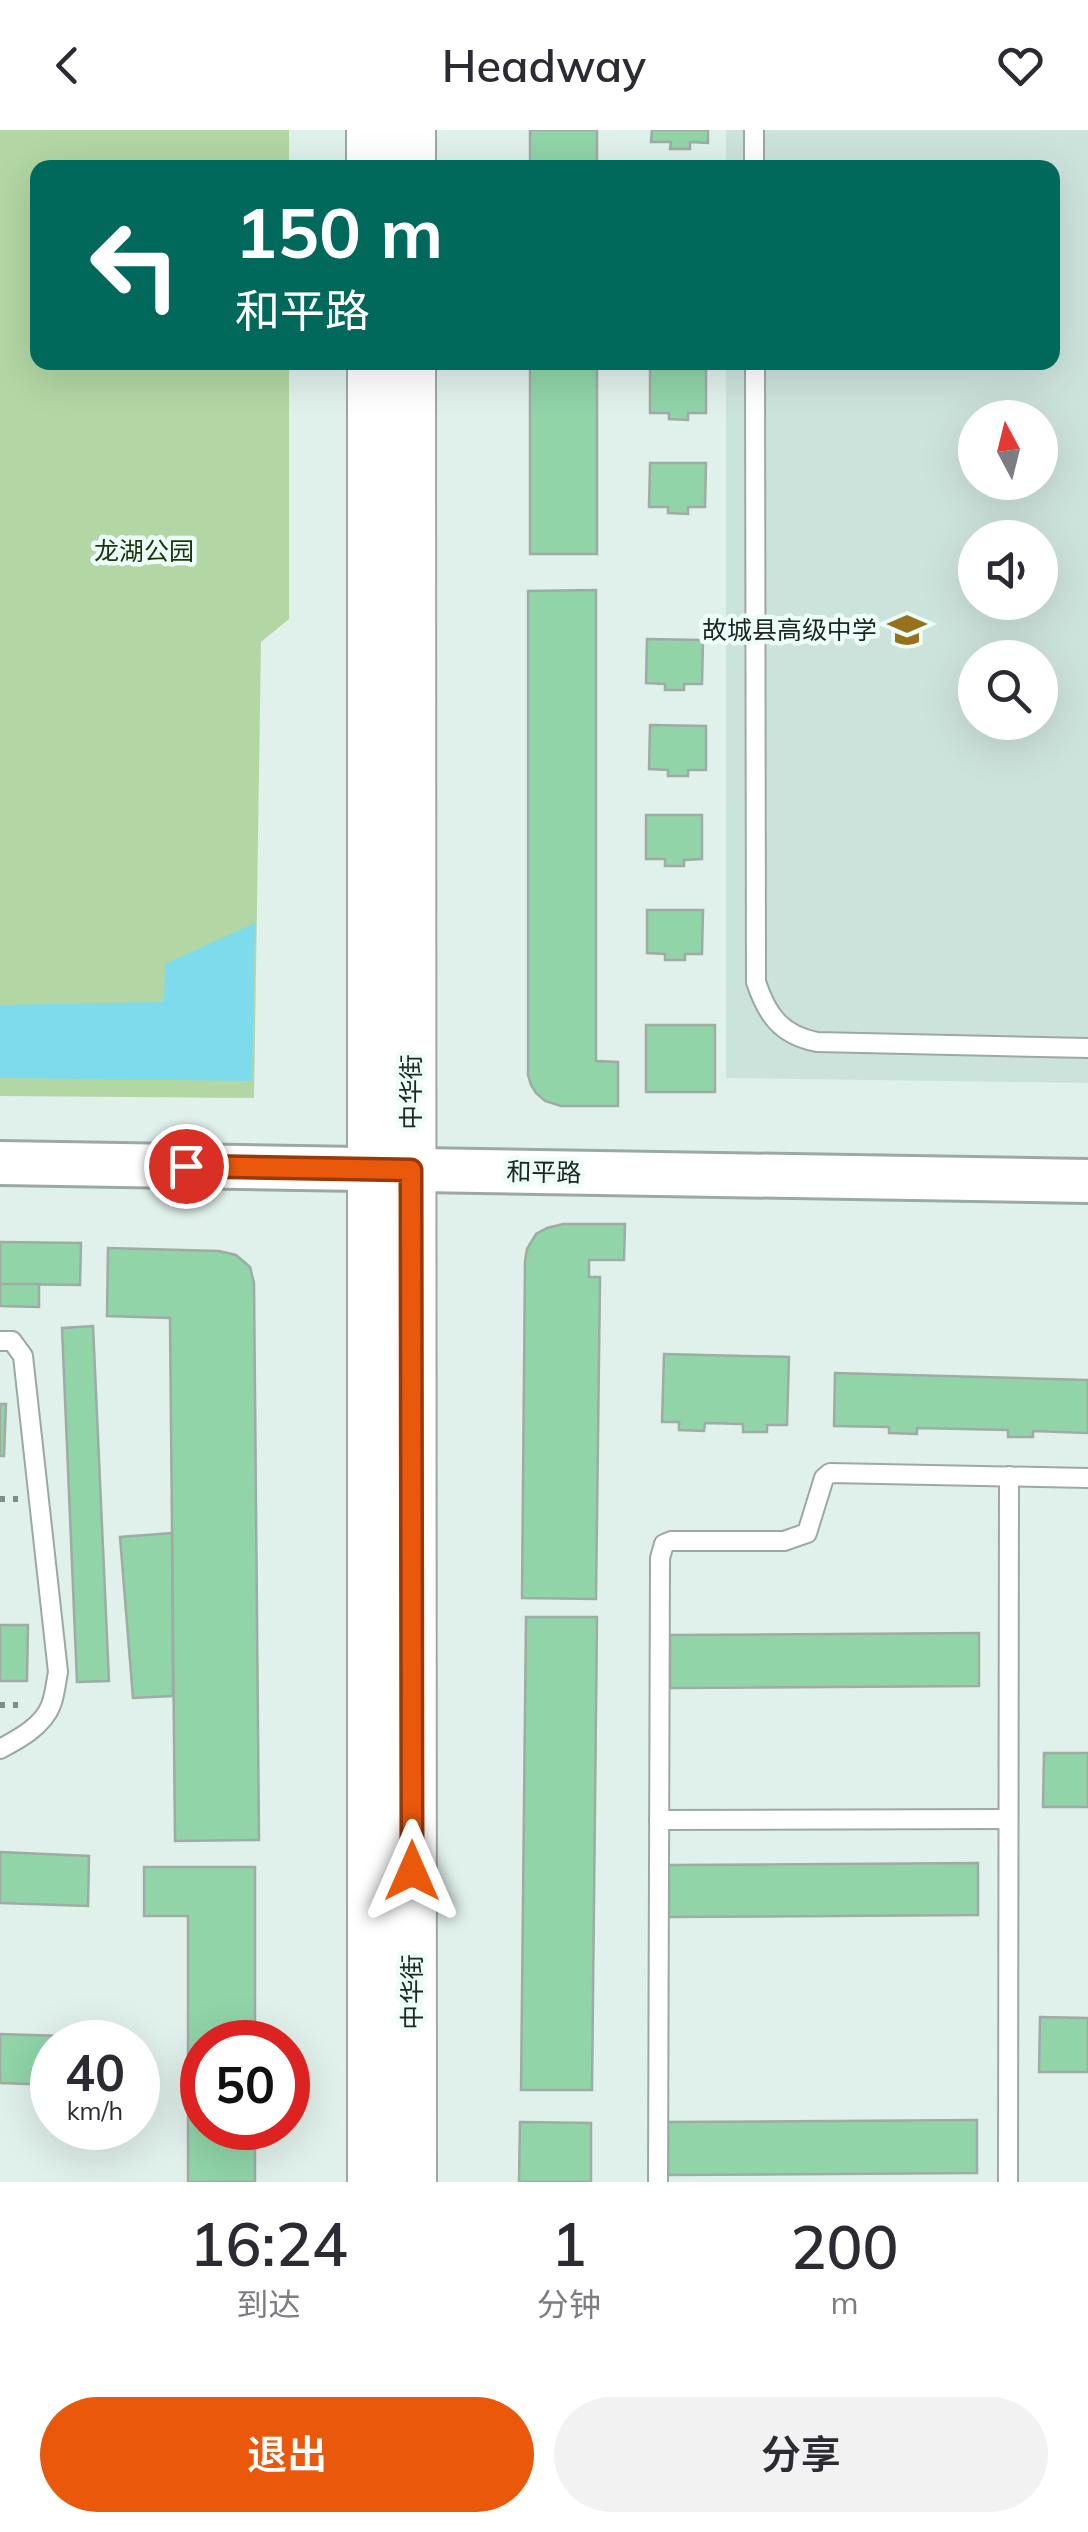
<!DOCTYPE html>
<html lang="zh">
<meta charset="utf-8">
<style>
body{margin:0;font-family:Mulish,"Noto Sans SC",sans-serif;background:#f2f2f3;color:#2b2b33;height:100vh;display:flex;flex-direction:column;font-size:38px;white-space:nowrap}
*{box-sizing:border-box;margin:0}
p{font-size:32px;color:#7c7c81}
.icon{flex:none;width:55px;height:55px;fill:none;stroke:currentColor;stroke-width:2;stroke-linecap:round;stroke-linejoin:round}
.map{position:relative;height:2052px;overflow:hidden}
.side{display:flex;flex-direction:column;background:#fff;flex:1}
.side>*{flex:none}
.top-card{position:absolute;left:30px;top:30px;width:1030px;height:210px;border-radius:20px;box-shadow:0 10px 40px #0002;background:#00695c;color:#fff;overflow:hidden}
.needle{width:65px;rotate:353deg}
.fabs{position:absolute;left:958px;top:270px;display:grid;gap:20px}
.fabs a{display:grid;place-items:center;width:100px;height:100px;border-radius:50%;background:#fff;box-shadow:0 10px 40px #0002;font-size:50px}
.speed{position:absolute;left:30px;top:1890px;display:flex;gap:20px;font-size:50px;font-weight:700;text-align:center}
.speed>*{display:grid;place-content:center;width:130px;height:130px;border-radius:50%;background:#fff;box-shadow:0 10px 40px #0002;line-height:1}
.speed small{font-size:25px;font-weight:400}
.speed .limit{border:15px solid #d22;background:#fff;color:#111}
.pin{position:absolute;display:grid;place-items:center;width:85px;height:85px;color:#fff;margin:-42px;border:5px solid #fff;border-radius:50%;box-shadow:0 2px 10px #0007}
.me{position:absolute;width:110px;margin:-55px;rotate:0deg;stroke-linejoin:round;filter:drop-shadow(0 0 8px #0008)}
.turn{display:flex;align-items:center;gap:35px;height:210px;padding:0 40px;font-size:45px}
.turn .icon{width:130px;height:130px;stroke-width:2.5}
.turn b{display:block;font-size:70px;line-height:85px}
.eta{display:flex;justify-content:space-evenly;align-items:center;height:170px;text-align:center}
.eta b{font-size:60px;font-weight:600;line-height:70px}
.primary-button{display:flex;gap:20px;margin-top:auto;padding:20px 40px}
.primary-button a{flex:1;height:115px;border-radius:60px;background:#ea580c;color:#fff;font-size:40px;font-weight:600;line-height:115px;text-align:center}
.primary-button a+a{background:#f2f2f3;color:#2b2b33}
header{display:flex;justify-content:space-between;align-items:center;height:130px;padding:0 40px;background:#fff;font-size:45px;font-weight:600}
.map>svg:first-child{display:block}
.built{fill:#cce3db;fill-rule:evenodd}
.green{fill:#b2d6a4}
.water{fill:#7ddbec}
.building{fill:#90d4a8;stroke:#9faba3;stroke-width:2.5}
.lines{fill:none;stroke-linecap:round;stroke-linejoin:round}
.service-casing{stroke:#9ba9a4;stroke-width:22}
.tertiary-casing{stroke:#9ba9a4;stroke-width:48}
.secondary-casing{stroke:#9ba9a4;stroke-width:52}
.path{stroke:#818c88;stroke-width:6;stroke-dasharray:5 8;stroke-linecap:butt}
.service{stroke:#fff;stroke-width:18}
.tertiary{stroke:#fff;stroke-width:42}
.secondary{stroke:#fff;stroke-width:48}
.route-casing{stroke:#983908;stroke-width:25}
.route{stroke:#ea580c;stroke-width:18}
.labels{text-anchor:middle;stroke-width:9;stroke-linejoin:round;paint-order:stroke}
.park-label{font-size:25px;fill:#1a350c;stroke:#edfdf8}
.poi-label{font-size:25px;fill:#202624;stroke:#edfdf8;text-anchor:end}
.street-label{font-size:25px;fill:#202624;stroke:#edfdf8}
</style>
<header><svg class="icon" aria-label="back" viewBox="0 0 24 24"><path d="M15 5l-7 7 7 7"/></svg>Headway<svg class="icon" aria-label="heart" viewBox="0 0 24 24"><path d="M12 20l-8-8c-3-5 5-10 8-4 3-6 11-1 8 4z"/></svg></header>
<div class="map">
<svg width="1088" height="2052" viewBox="0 0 1088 2052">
<rect width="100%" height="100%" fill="#e0f0ea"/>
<path class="built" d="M726,0H1088V953L726,948V233L1052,232V38L726,37ZM975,288H1040V352H975ZM975,408H1040V472H975ZM975,528H1040V592H975Z"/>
<path class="green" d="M0,0H289V37L38,38V232L289,233V489L261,512L254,968L0,966Z"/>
<path class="water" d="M255,793L252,951L0,948V875L164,872L165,834Z"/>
<g class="building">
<rect x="530" y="0" width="67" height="38"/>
<path d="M652,0H708V13L690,12V19H670L671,12H651Z"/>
<rect x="530" y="232" width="67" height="192"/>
<path d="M650,239H706V283H688V290L669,289V283H650Z"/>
<path d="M650,333H706L705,377H688V384L668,383V377H649Z"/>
<path d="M596,460V931L618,932V976H561L545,971L536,963L531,955L528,945V461Z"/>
<path d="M647,509L703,510L702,554H684V560H665V554L646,553Z"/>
<path d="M650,595L706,596V640H688V646H668V640L649,639Z"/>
<path d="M646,685H702V729L684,730V736H665V729H646Z"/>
<path d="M647,780H703L702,824H685V830H665V824L647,823Z"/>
<rect x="646" y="895" width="69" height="67"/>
<path d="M563,1094H625L624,1130H589V1147H600L596,1469L522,1468L525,1131L527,1119L536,1104L547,1098Z"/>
<path d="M0,1112L81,1113L80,1155L0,1154Z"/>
<path d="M108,1118L219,1121L236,1125L250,1137L254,1153L259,1710L175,1711L170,1188L107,1186Z"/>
<path d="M0,1154H39V1177L0,1176Z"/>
<path d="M93,1196L109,1551L77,1552L62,1198Z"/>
<path d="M664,1224L789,1227L787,1295H767V1302H743V1294L705,1293L704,1301L679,1300V1292H662Z"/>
<path d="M835,1243L1088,1250V1303L1033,1301V1307H1008V1300L917,1298V1304L889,1303V1297L834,1296Z"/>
<path d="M0,1274H6L4,1326H0Z"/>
<path d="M172,1403L173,1566L133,1568L120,1407Z"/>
<path d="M526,1487H597L592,1960H521Z"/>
<path d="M0,1495H28L27,1551H0Z"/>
<path d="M979,1503V1556L670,1558V1505Z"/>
<path d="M1044,1623H1088V1677H1043Z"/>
<path d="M0,1722L89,1726L88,1776L0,1773Z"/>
<path d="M978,1733V1785L669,1787V1735Z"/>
<path d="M144,1737H255V1912H202V1998H255V2052H188V1786H144Z"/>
<path d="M1040,1887L1088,1888V1942H1039Z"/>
<path d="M0,1904L94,1907V1912H52V1955L0,1953Z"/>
<path d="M977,1990V2043L668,2045V1992Z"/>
<path d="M520,1992L591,1993V2052H519Z"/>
</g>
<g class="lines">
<g class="service-casing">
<g id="service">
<path d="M754,0V38"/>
<path d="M755,232L756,852C767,885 781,905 817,912L1088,918"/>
<path d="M0,1211H12L23,1226L58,1542C56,1552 55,1565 51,1575C43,1596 19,1609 0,1619"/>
<path d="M659,1690L1008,1689"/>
<path d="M658,2052L660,1428L664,1414L671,1411H784L807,1403L824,1348L830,1343L1088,1348"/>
<path d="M1008,2052L1009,1346"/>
</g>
</g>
<g class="tertiary-casing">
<path id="tertiary" d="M0,1033L1088,1051"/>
</g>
<g class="secondary-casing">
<g id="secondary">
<path d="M371,0V38"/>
<path d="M411,0V38"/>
<path d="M372,232V2052"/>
<path d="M411,232L412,2052"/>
</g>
</g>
<g class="path">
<path d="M0,1369H19"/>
<path d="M0,1575H24"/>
</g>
<use href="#service" class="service"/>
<use href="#tertiary" class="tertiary"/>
<use href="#secondary" class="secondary"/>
</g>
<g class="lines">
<g class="route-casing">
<path id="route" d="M186,1036L411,1040L412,1741"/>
</g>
<use href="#route" class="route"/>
</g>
<defs>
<g id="school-bare" transform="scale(3)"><path d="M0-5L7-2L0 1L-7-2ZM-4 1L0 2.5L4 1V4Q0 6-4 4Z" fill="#97711c" stroke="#edfdf8" stroke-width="2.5" paint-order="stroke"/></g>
</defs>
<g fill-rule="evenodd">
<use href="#school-bare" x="907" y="500"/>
</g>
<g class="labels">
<g class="park-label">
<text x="144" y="430">龙湖公园</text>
</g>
<g class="poi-label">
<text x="877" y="509">故城县高级中学</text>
</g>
<g class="street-label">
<text transform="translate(411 962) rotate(-90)" y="9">中华街</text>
<text transform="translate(544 1042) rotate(1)" y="9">和平路</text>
<text transform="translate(412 1862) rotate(-90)" y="9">中华街</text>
</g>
</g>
</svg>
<div class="fabs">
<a><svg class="needle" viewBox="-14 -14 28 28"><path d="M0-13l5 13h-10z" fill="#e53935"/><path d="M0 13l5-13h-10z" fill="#7c7c81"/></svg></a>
<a><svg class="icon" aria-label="sound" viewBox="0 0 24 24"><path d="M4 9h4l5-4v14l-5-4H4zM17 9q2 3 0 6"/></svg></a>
<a><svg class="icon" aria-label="search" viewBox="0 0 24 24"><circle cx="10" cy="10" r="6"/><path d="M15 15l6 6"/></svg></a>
</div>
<div class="speed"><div>40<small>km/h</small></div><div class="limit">50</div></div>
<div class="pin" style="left:186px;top:1036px;background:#d93025"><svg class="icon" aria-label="arrive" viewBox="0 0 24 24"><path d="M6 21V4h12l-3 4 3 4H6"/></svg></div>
<svg class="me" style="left:412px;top:1741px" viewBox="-20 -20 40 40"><path d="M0-17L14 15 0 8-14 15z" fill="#ea580c" stroke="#fff" stroke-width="4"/></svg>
<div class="top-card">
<div class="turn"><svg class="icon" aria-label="left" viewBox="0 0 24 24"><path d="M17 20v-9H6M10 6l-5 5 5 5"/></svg><div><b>150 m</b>和平路</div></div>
</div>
</div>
<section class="side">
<div class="eta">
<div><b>16:24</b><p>到达</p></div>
<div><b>1</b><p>分钟</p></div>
<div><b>200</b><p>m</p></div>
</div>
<div class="primary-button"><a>退出</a><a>分享</a></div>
</section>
